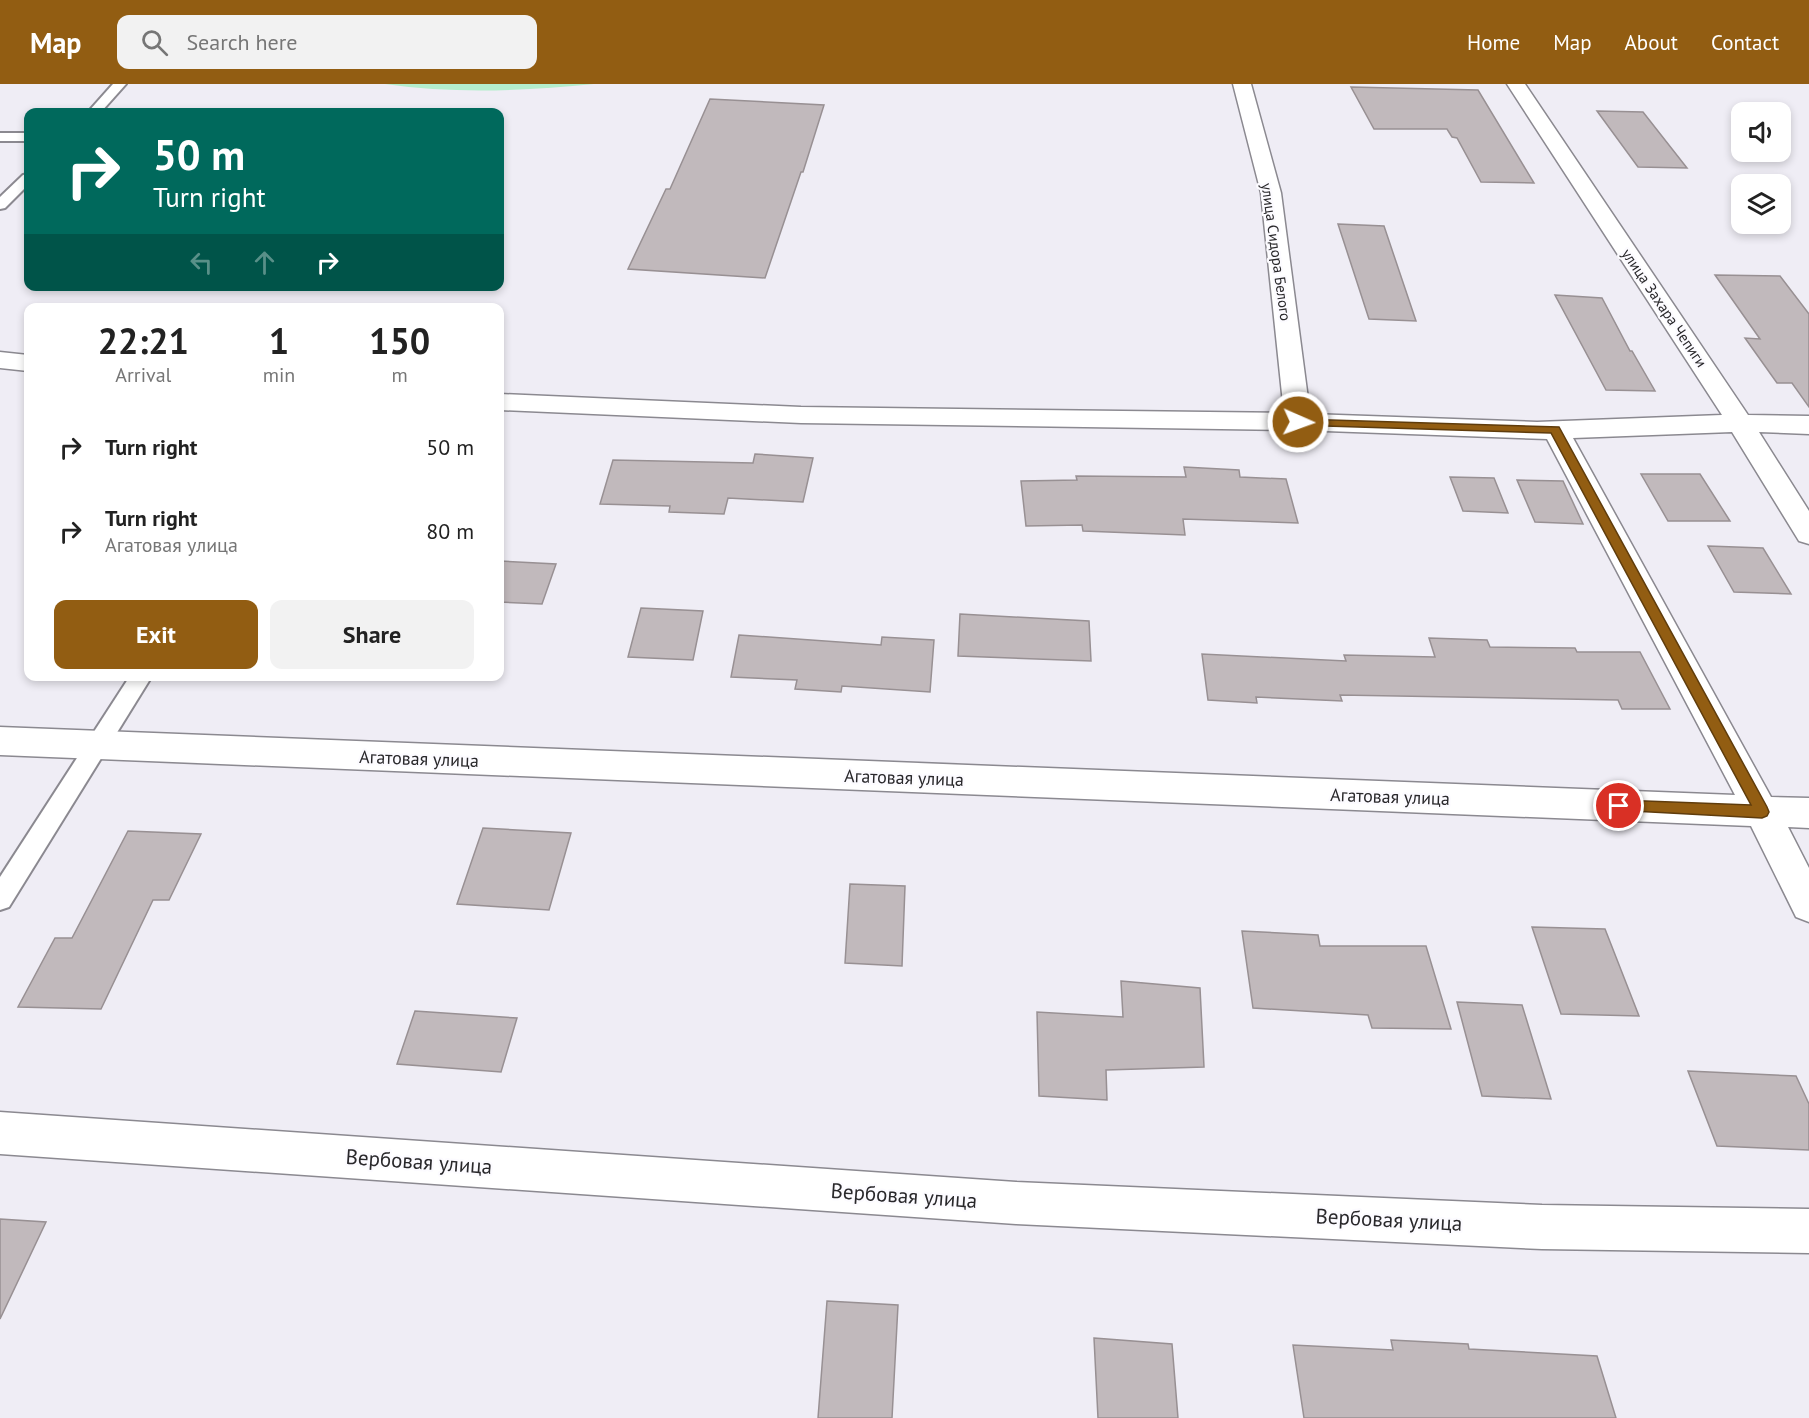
<!DOCTYPE html>
<meta charset="utf-8">
<style>
body{margin:0;font-family:"PT Sans",sans-serif;background:#f2f2f2;color:#222;height:100vh;display:flex;flex-direction:column;font-size:22px;white-space:nowrap}
*{box-sizing:border-box;margin:0}
p{font-size:20px;color:#767676}
.icon{flex:none;width:33px;height:33px;fill:none;stroke:currentColor;stroke-width:2;stroke-linecap:round;stroke-linejoin:round}
.map{position:relative;flex:1;overflow:hidden}
.side{position:absolute;left:24px;top:219px;width:480px;height:378px;display:flex;flex-direction:column;background:#fff;border-radius:12px;box-shadow:0 3px 9px #0003}
.side>*{flex:none}
.top-card{position:absolute;left:24px;top:24px;width:480px;height:183px;border-radius:12px;box-shadow:0 3px 9px #0003;background:#00695c;color:#fff;overflow:hidden}
.buttons{position:absolute;left:1731px;top:18px;display:grid;gap:12px}
.buttons a{display:grid;place-items:center;width:60px;height:60px;border-radius:12px;background:#fff;box-shadow:0 3px 9px #0003;font-size:30px}
.pin{position:absolute;display:grid;place-items:center;width:51px;height:51px;color:#fff;margin:-26px;border:3px solid #fff;border-radius:50%;box-shadow:0 2px 6px #0007}
.me{position:absolute;width:66px;margin:-33px;rotate:92deg;stroke-linejoin:round;filter:drop-shadow(0 0 4px #0008)}
.turn{display:flex;align-items:center;gap:21px;height:126px;padding:0 30px;font-size:27px}
.turn .icon{width:78px;height:78px;stroke-width:2.5}
.turn b{display:block;font-size:42px;line-height:51px}
.lanes{display:flex;align-items:center;height:57px;padding:0 30px;background:#0003;justify-content:center;gap:30px;direction:ltr}
.lanes .off{opacity:.35}
.eta{display:flex;justify-content:space-evenly;align-items:center;height:102px;text-align:center}
.eta b{font-size:36px;font-weight:700;line-height:42px}
.cta{display:flex;gap:12px;margin-top:auto;padding:12px 30px}
.cta a{flex:1;height:69px;border-radius:12px;background:#925d12;color:#fff;font-size:24px;font-weight:700;line-height:69px;text-align:center}
.cta a+a{background:#f2f2f2;color:#222}
ul{padding:0;list-style:none}
li{display:flex;align-items:center;gap:18px;height:84px;padding:0 30px}
li div{flex:1}
li b{display:block;font-size:22px}
li em{font-style:normal}
header{display:flex;align-items:center;gap:36px;box-sizing:border-box;height:84px;padding:0 30px;background:#925d12;color:#fff}
header strong{font-size:28px}
nav{display:flex;gap:33px;margin-inline-start:auto;font-size:21px}
.search{width:420px;height:54px;background:#f2f2f2;display:flex;align-items:center;gap:15px;box-sizing:border-box;padding:0 21px;border-radius:12px;color:#767676;font-size:22px}
.map>svg:first-child{display:block}
.green{fill:#b4eecc}
.building{fill:#c1b9bc;stroke:#989093;stroke-width:1.5}
.lines{fill:none;stroke-linecap:round;stroke-linejoin:round}
.service-casing{stroke:#8b8990;stroke-width:4}
.minor-casing{stroke:#8b8990;stroke-width:3}
.service{fill:#fff;fill-rule:evenodd}
.minor{fill:#fff;fill-rule:evenodd}
.route{fill:#925d12;stroke:#5f3c0c;stroke-width:1.5}
.labels{text-anchor:middle;stroke-width:4.5;stroke-linejoin:round;paint-order:stroke}
.far-street-label{font-size:15px;fill:#29282b;stroke:#fcfbff}
.street-label{font-size:18px;fill:#29282b;stroke:#fcfbff}
.near-street-label{font-size:21px;fill:#29282b;stroke:#fcfbff}
</style>
<header>
<strong>Map</strong>
<div class="search"><svg class="icon" aria-label="search" viewBox="0 0 24 24"><circle cx="10" cy="10" r="6"/><path d="M15 15l6 6"/></svg>Search here</div>
<nav><a>Home</a><a>Map</a><a>About</a><a>Contact</a></nav>
</header>
<div class="map">
<svg width="1809" height="1334" viewBox="0 0 1809 1334">
<rect width="100%" height="100%" fill="#efedf5"/>
<path class="green" d="M385,0H594C525,7 454,10 385,0Z"/>
<g class="building">
<path d="M1351,3L1478,6L1534,99L1481,98L1457,54L1452,53L1447,45H1374Z"/>
<path d="M710,15L824,21L803,88H801L765,194L628,185L666,105H670Z"/>
<path d="M1597,27L1643,28L1687,84L1638,83Z"/>
<path d="M1338,140L1384,142L1416,237L1369,235Z"/>
<path d="M1715,191L1780,192L1809,230V323L1792,299H1777L1745,254L1760,255Z"/>
<path d="M1555,211L1602,214L1630,267H1632L1655,307L1606,306Z"/>
<path d="M755,370L813,374L803,418L728,414L724,430L669,428L670,422L600,420L613,376L753,379Z"/>
<path d="M1184,383L1239,386L1240,393L1286,395L1298,439L1183,435L1185,451L1083,447L1082,441L1026,442L1021,397L1077,396L1076,392L1186,393Z"/>
<path d="M1641,390H1700L1730,437H1668Z"/>
<path d="M1450,393L1494,394L1508,429L1463,427Z"/>
<path d="M1517,396L1563,397L1583,440L1535,438Z"/>
<path d="M1708,462L1763,464L1791,510L1734,508Z"/>
<path d="M500,477L556,480L542,520L500,518Z"/>
<path d="M641,524L703,527L693,576L628,573Z"/>
<path d="M960,530L1089,537L1091,577L958,572Z"/>
<path d="M739,551L881,561L882,553L934,556L930,608L842,602L841,608L795,605L797,596L731,593Z"/>
<path d="M1429,554L1487,556L1490,563L1575,564L1577,568H1640L1670,625H1622L1618,616L1340,611L1342,617L1256,613L1257,619L1208,616L1202,570L1346,577L1344,571L1435,573Z"/>
<path d="M483,744L571,749L549,826L457,820Z"/>
<path d="M128,747L201,750L169,816H153L101,925L18,923L55,854H72Z"/>
<path d="M850,800L905,802L902,882L845,879Z"/>
<path d="M1532,843L1605,845L1639,932L1561,930Z"/>
<path d="M1242,847L1318,851L1320,862H1426L1451,945L1372,944L1368,931L1253,924Z"/>
<path d="M1121,897L1200,904L1204,983L1106,986L1107,1016L1039,1012L1037,928L1123,933Z"/>
<path d="M1457,918L1522,921L1551,1015L1482,1012Z"/>
<path d="M415,927L517,934L501,988L397,980Z"/>
<path d="M1688,987L1796,992L1809,1020V1066L1717,1062Z"/>
<path d="M0,1135L46,1138L0,1235Z"/>
<path d="M827,1217L898,1221L892,1334H818Z"/>
<path d="M1094,1254L1172,1260L1178,1334H1098Z"/>
<path d="M1391,1256L1468,1260L1469,1265L1597,1272L1616,1334H1304L1293,1261L1393,1266Z"/>
</g>
<g class="lines">
<g class="service-casing">
<g id="service">
<path d="M113,0H126L101,28H88Z"/>
<rect x="0" y="49" width="28" height="8"/>
<path d="M28,90V101L5,124L0,125V113L23,91Z"/>
<path d="M130,592H152L9,823L0,826V793Z"/>
</g>
</g>
<g class="minor-casing">
<g id="minor">
<path d="M1233,0H1251L1281,109L1310,330L1537,338L1722,331L1507,0H1525L1748,331L1809,332V350L1759,348L1809,427V460L1799,457L1732,348L1573,354L1771,713L1809,714V744L1788,743L1809,784V838L1796,833L1751,742L0,671V643L1735,711L1547,355L1298,346L801,339L500,326V310L801,323L1284,329L1261,109Z"/>
<path d="M0,268L28,271V287L0,284Z"/>
<path d="M0,1028L1016,1098L1542,1121L1809,1125V1169L1542,1165L1016,1140L0,1070Z"/>
</g>
</g>
<use href="#service" class="service"/>
<use href="#minor" class="minor"/>
</g>
<path class="route" d="M1298,335L1559,343L1767,723L1769,728L1767,732L1762,734L1614,726L1612,722L1614,718L1619,716L1751,721L1551,349L1294,341V336Z"/>
<g class="labels">
<g class="far-street-label">
<text transform="translate(1276 168) rotate(82)" y="5">улица Сидора Белого</text>
<text transform="translate(1664 224) rotate(56)" y="5">улица Захара Чепиги</text>
</g>
<g class="street-label">
<text transform="translate(419 675) rotate(2)" y="6">Агатовая улица</text>
<text transform="translate(904 694) rotate(2)" y="6">Агатовая улица</text>
<text transform="translate(1390 713) rotate(2)" y="6">Агатовая улица</text>
</g>
<g class="near-street-label">
<text transform="translate(419 1078) rotate(4)" y="7">Вербовая улица</text>
<text transform="translate(904 1112) rotate(4)" y="7">Вербовая улица</text>
<text transform="translate(1389 1136) rotate(3)" y="7">Вербовая улица</text>
</g>
</g>
</svg>
<div class="buttons">
<a><svg class="icon" aria-label="sound" viewBox="0 0 24 24"><path d="M4 9h4l5-4v14l-5-4H4zM17 9q2 3 0 6"/></svg></a>
<a><svg class="icon" aria-label="layers" viewBox="0 0 24 24"><path d="M12 4l9 5-9 5-9-5zM3 14l9 5 9-5"/></svg></a>
</div>
<div class="pin" style="left:1619px;top:722px;background:#d93025"><svg class="icon" aria-label="arrive" viewBox="0 0 24 24"><path d="M6 21V4h12l-3 4 3 4H6"/></svg></div>
<svg class="me" style="left:1298px;top:338px" viewBox="-20 -20 40 40"><circle r="17" fill="#925d12" stroke="#fff" stroke-width="3"/><path d="M0-11L8 9 0 5-8 9z" fill="#fff"/></svg>
<div class="top-card">
<div class="turn"><svg class="icon" aria-label="right" viewBox="0 0 24 24"><path d="M7 20v-9h11M14 6l5 5-5 5"/></svg><div><b>50 m</b>Turn right</div></div>
<div class="lanes"><svg class="icon off" aria-label="left" viewBox="0 0 24 24"><path d="M17 20v-9H6M10 6l-5 5 5 5"/></svg><svg class="icon off" aria-label="ahead" viewBox="0 0 24 24"><path d="M12 20V5M6 11l6-6 6 6"/></svg><svg class="icon" aria-label="right" viewBox="0 0 24 24"><path d="M7 20v-9h11M14 6l5 5-5 5"/></svg></div>
</div>
<section class="side">
<div class="eta">
<div><b>22:21</b><p>Arrival</p></div>
<div><b>1</b><p>min</p></div>
<div><b>150</b><p>m</p></div>
</div>
<ul>
<li><svg class="icon" aria-label="right" viewBox="0 0 24 24"><path d="M7 20v-9h11M14 6l5 5-5 5"/></svg><div><b>Turn right</b></div><em>50 m</em></li>
<li><svg class="icon" aria-label="right" viewBox="0 0 24 24"><path d="M7 20v-9h11M14 6l5 5-5 5"/></svg><div><b>Turn right</b><p>Агатовая улица</p></div><em>80 m</em></li>
</ul>
<div class="cta"><a>Exit</a><a>Share</a></div>
</section>
</div>
